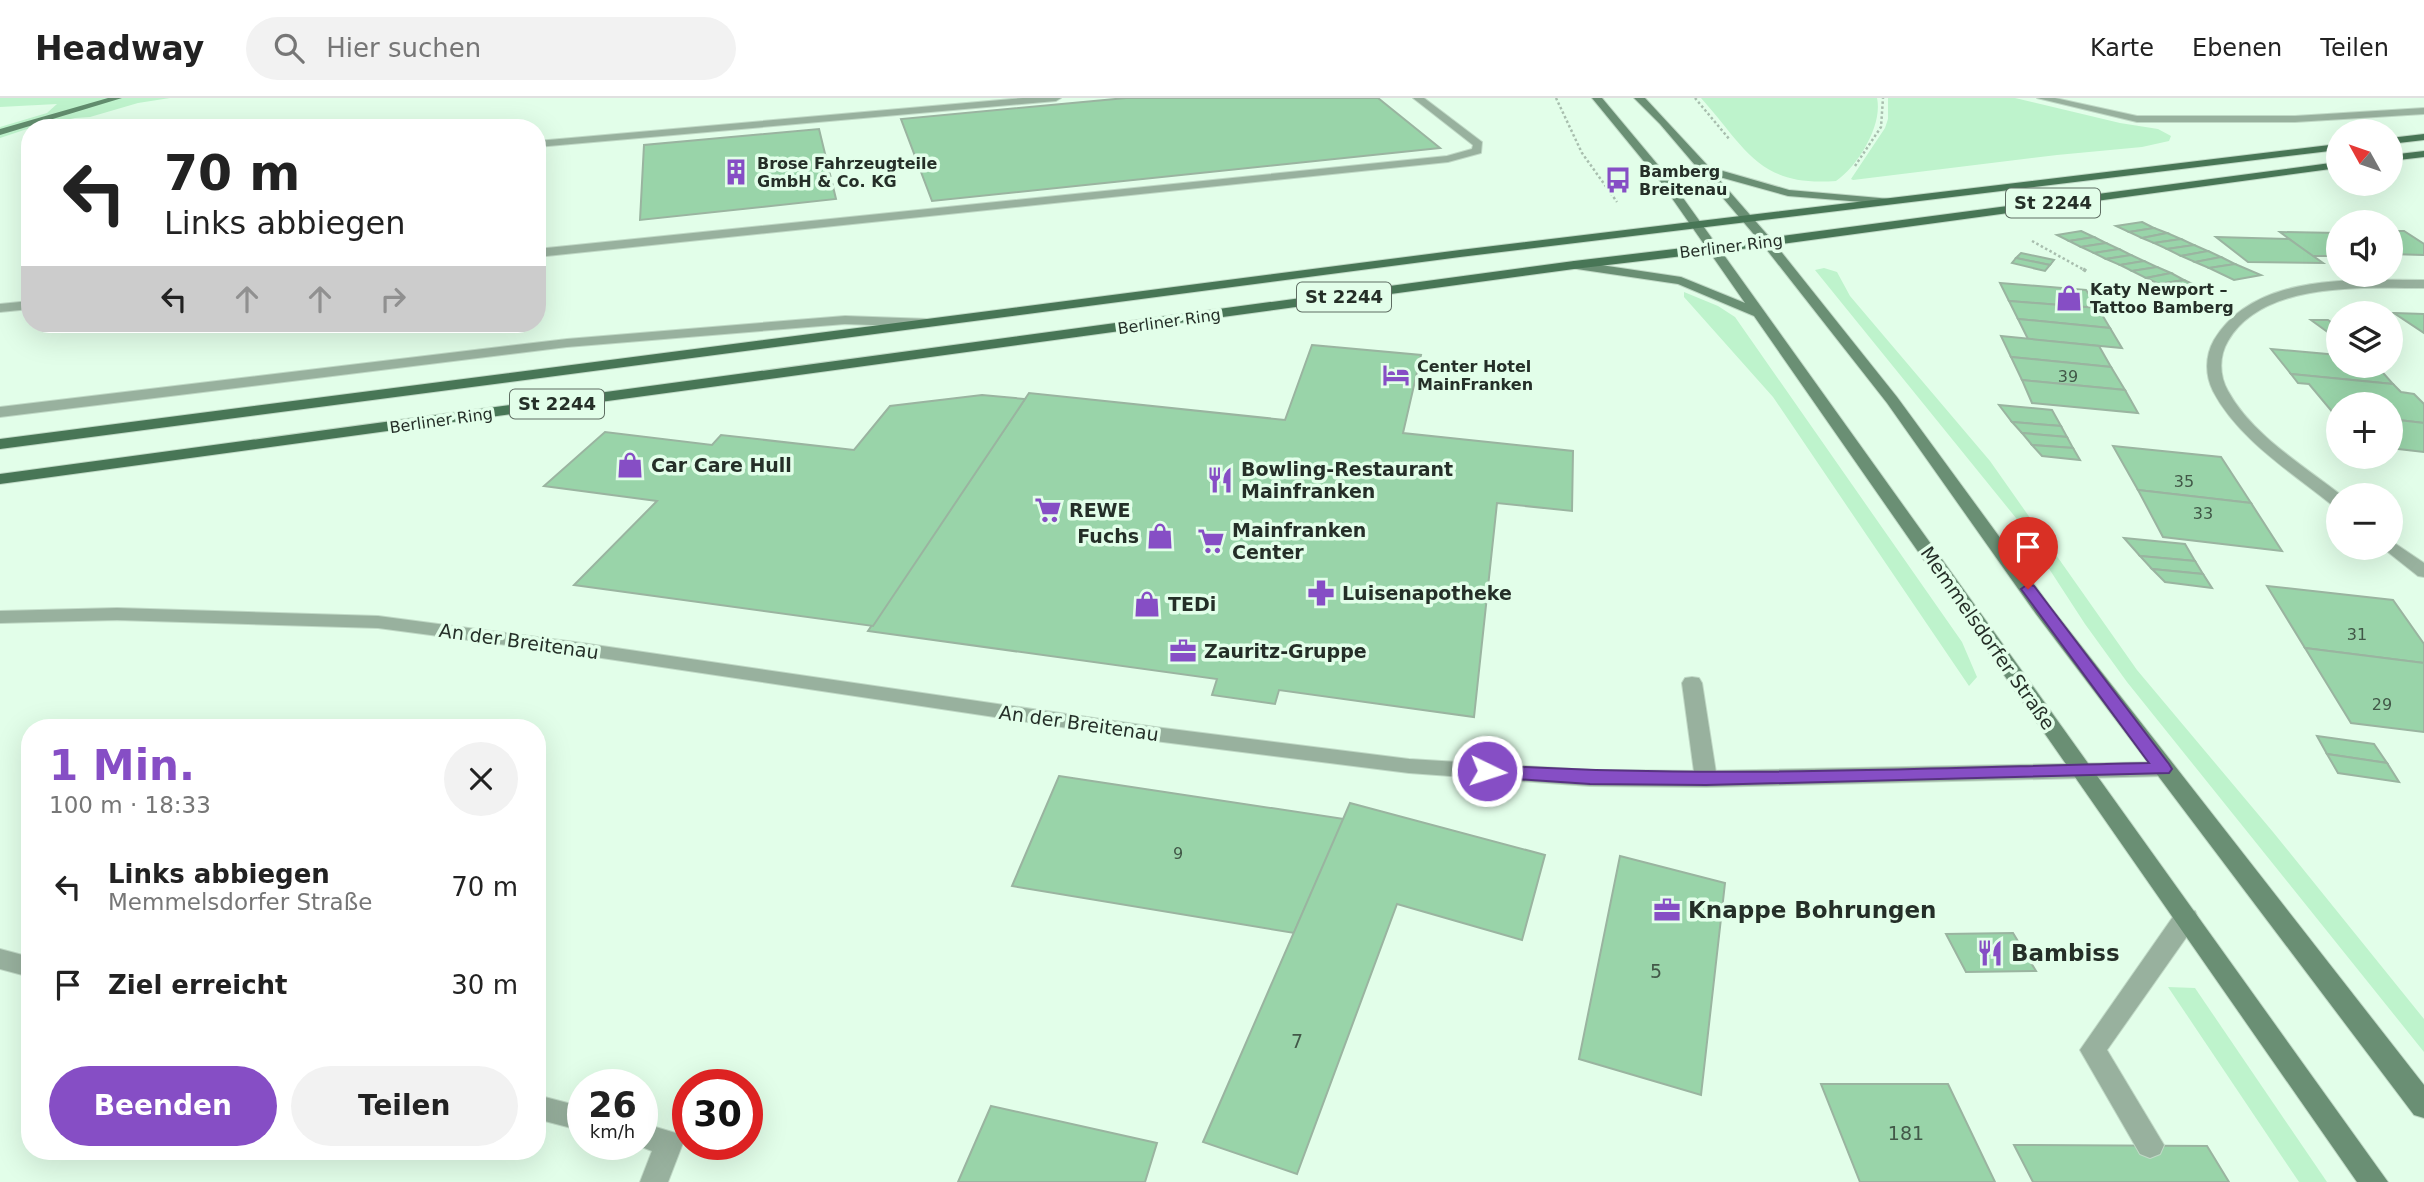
<!DOCTYPE html>
<html lang="de">
<meta charset="utf-8">
<style>
body{margin:0;font-family:"DejaVu Sans",sans-serif;background:#f2f2f2;color:#222;height:100vh;display:flex;flex-direction:column;font-size:26px;white-space:nowrap}
*{box-sizing:border-box;margin:0}
p{font-size:23px;color:#767676}
.icon{flex:none;width:38px;height:38px;fill:none;stroke:currentColor;stroke-width:2;stroke-linecap:round;stroke-linejoin:round}
.map{position:relative;flex:1;overflow:hidden}
.drawer{position:absolute;left:21px;top:621px;width:525px;height:441px;display:flex;flex-direction:column;background:#fff;border-radius:28px;box-shadow:0 7px 28px #0002}
.drawer>*{flex:none}
.banner{position:absolute;left:21px;top:21px;width:525px;height:214px;border-radius:28px;box-shadow:0 7px 28px #0002;background:#fff;color:#222;overflow:hidden}
.needle{width:46px;rotate:310deg}
.buttons{position:absolute;left:2326px;top:21px;display:grid;gap:14px}
.buttons a{display:grid;place-items:center;width:77px;height:77px;border-radius:50%;background:#fff;box-shadow:0 7px 28px #0002;font-size:35px}
.speed{position:absolute;left:567px;top:971px;display:flex;gap:14px;font-size:35px;font-weight:700;text-align:center}
.speed>*{display:grid;place-content:center;width:91px;height:91px;border-radius:50%;background:#fff;box-shadow:0 7px 28px #0002;line-height:1}
.speed small{font-size:18px;font-weight:400}
.speed .limit{border:10px solid #d22;background:#fff;color:#111}
.pin{position:absolute;display:grid;place-items:center;width:60px;height:60px;color:#fff;margin:-72px -30px;border-radius:50% 50% 50% 0;rotate:-45deg;box-shadow:0 0 7px #0007}
.pin .icon{rotate:45deg}
.me{position:absolute;width:77px;margin:-38px;rotate:94deg;stroke-linejoin:round;filter:drop-shadow(0 0 5px #0008)}
.turn{display:flex;align-items:center;gap:24px;height:147px;padding:0 28px;font-size:32px}
.turn .icon{width:91px;height:91px;stroke-width:2.5}
.turn b{display:block;font-size:49px;line-height:60px}
.lanes{display:flex;align-items:center;height:66px;padding:0 28px;background:#0003;justify-content:center;gap:35px;direction:ltr}
.lanes .off{opacity:.35}
.round{display:grid;place-items:center;flex:none;width:74px;height:74px;border-radius:37px;background:#f2f2f2}
.headline{display:flex;align-items:center;justify-content:space-between;height:119px;padding:0 28px}
h1{font-size:42px;font-weight:700;line-height:52px;color:#864ec5}
.cta{display:flex;gap:14px;margin-top:auto;padding:14px 28px}
.cta a{flex:1;height:80px;border-radius:42px;background:#864ec5;color:#fff;font-size:28px;font-weight:700;line-height:80px;text-align:center}
.cta a+a{background:#f2f2f2;color:#222}
ul{padding:0;list-style:none}
li{display:flex;align-items:center;gap:21px;height:98px;padding:0 28px}
li div{flex:1}
li b{display:block;font-size:26px}
li em{font-style:normal}
header{display:flex;align-items:center;gap:42px;box-sizing:border-box;height:98px;padding:0 35px;background:#fff;border-bottom:2px solid #e0e0e0}
header strong{font-size:33px}
nav{display:flex;gap:38px;margin-inline-start:auto;font-size:24px}
.search{width:490px;height:63px;background:#f2f2f2;display:flex;align-items:center;gap:18px;box-sizing:border-box;padding:0 24px;border-radius:38px;color:#767676;font-size:26px}
.map>svg:first-child{display:block}
.green{fill:#bef3cc}
.lines{fill:none;stroke-linecap:round;stroke-linejoin:round}
.stream{fill:#628d6e;fill-rule:evenodd}
.building{fill:#99d4a9;stroke:#9ab4a0;stroke-width:2}
.service-casing{stroke:#c0d9c6;stroke-width:2}
.minor-casing{stroke:#c0d9c6;stroke-width:2}
.secondary-casing{stroke:#c0d9c6;stroke-width:2}
.primary-casing{stroke:#c0d9c6;stroke-width:2}
.path-far1{stroke:#a8beae;stroke-width:2.5;stroke-dasharray:2.5 2.5;stroke-linecap:butt}
.path{stroke:#a8beae;stroke-width:3.5;stroke-dasharray:4.5 4.5;stroke-linecap:butt}
.service{fill:#98b19e;fill-rule:evenodd}
.minor{fill:#98b19e;fill-rule:evenodd}
.secondary{fill:#6a8f74;fill-rule:evenodd}
.primary{fill:#487656;fill-rule:evenodd}
.route{fill:#864ec5;stroke:#573380;stroke-width:2}
.labels{text-anchor:middle;stroke-width:7;stroke-linejoin:round;paint-order:stroke}
.far-poi-label{font-size:16px;font-weight:bold;fill:#252f28;stroke:#e2fee9;text-anchor:start}
.far-street-label{font-size:16px;fill:#252f28;stroke:#e2fee9}
.number-label{font-size:16px;fill:#425848}
.shield{fill:#e2fee9;stroke:#5e6d62;stroke-width:2}
.shield-label{font-size:18px;font-weight:bold;fill:#252f28}
.poi-label{font-size:19px;font-weight:bold;fill:#252f28;stroke:#e2fee9;text-anchor:start}
.street-label{font-size:19px;fill:#252f28;stroke:#e2fee9}
.near-number-label{font-size:19px;fill:#425848}
.near-poi-label{font-size:23px;font-weight:bold;fill:#252f28;stroke:#e2fee9;text-anchor:start}
</style>
<header>
<strong>Headway</strong>
<div class="search"><svg class="icon" aria-label="search" viewBox="0 0 24 24"><circle cx="10" cy="10" r="6"/><path d="M15 15l6 6"/></svg>Hier suchen</div>
<nav><a>Karte</a><a>Ebenen</a><a>Teilen</a></nav>
</header>
<div class="map">
<svg width="2424" height="1084" viewBox="0 0 2424 1084">
<rect width="100%" height="100%" fill="#e2fee9"/>
<g class="green">
<path d="M0,0H170L138,5L90,19L75,20L30,30L0,40V29L47,15L57,6L0,9Z"/>
<path d="M1701,0H1877C1883,27 1858,68 1836,83C1758,89 1746,50 1701,0Z"/>
<path d="M1888,0H2015L2120,25L2158,31L2171,38L2169,43L2142,49L2057,57L1853,82L1851,81L1885,30L1888,21Z"/>
<path d="M1824,170L1837,174L1850,198L1990,363L2137,572L2273,734L2424,921V954L2127,584L2085,526L2016,420L1815,172Z"/>
<path d="M1684,194L1718,208L1735,219L1962,544L1977,579L1969,588L1773,299L1684,199Z"/>
<path d="M2168,889L2195,890L2327,1084H2299Z"/>
</g>
<g class="lines">
<path class="stream" d="M108,0H122L0,37V31Z"/>
</g>
<g class="building">
<path d="M1126,0H1378L1440,50L932,103L901,21Z"/>
<path d="M819,31L836,101L640,122L644,47Z"/>
<path d="M2142,124L2154,130L2129,134L2116,128Z"/>
<path d="M2154,130L2167,135L2142,140L2129,134Z"/>
<path d="M2081,133L2094,139L2069,143L2057,137Z"/>
<path d="M2390,133H2404L2424,146V157L2390,156Z"/>
<path d="M2280,134L2338,135V158H2312Z"/>
<path d="M2167,135L2181,141L2154,145L2142,140Z"/>
<path d="M2094,139L2106,145L2081,149L2069,143Z"/>
<path d="M2216,139L2289,141L2323,165L2248,164Z"/>
<path d="M2181,141L2194,147L2167,151L2154,145Z"/>
<path d="M2106,145L2119,151L2094,155L2081,149Z"/>
<path d="M2194,147L2208,153L2181,158L2167,151Z"/>
<path d="M2119,151L2131,157L2106,161L2094,155Z"/>
<path d="M2208,153L2221,159L2195,164L2181,158Z"/>
<path d="M2021,155L2054,162L2050,167L2016,160Z"/>
<path d="M2131,157L2144,163L2120,167L2106,161Z"/>
<path d="M2221,159L2235,166L2209,170L2195,164Z"/>
<path d="M2016,160L2050,167L2045,173L2012,165Z"/>
<path d="M2144,163L2157,169L2132,173L2120,167Z"/>
<path d="M2235,166L2261,177L2234,182L2209,170Z"/>
<path d="M2157,169L2171,175L2146,180L2132,173Z"/>
<path d="M2171,175L2184,182L2159,186L2146,180Z"/>
<path d="M2184,182L2199,189L2173,193L2159,186Z"/>
<path d="M2000,185L2086,192L2098,210L2009,203Z"/>
<path d="M2009,203L2098,210L2110,230L2018,221Z"/>
<path d="M2394,215L2424,216V235Z"/>
<path d="M2018,221L2110,230L2122,250L2028,241Z"/>
<path d="M2311,222H2328L2338,229V235H2329Z"/>
<path d="M2001,238L2099,248L2111,269L2011,259Z"/>
<path d="M1312,247L1421,257L1403,335L1573,353L1572,413L1497,405L1474,619L1279,592L1275,606L1212,597L1217,581L868,533L1029,295L1285,322Z"/>
<path d="M2271,251L2338,257V268H2377L2393,286L2291,276Z"/>
<path d="M2011,259L2111,269L2125,292L2022,282Z"/>
<path d="M2291,276L2393,286L2401,294L2414,296L2424,306V325L2390,321V306H2338V316H2334L2309,286L2298,285Z"/>
<path d="M2022,282L2125,292L2138,315L2032,305Z"/>
<path d="M982,297L1025,301L873,528L574,487L657,403L544,388L605,334L712,347L721,337L854,352L890,308Z"/>
<path d="M1999,307L2052,312L2061,328L2012,324Z"/>
<path d="M2390,321L2424,325V354L2390,350Z"/>
<path d="M2012,324L2061,328L2067,339L2022,335Z"/>
<path d="M2022,335L2067,339L2073,350L2032,347Z"/>
<path d="M2032,347L2073,350L2080,362L2042,358Z"/>
<path d="M2113,348L2221,359L2251,405L2138,392Z"/>
<path d="M2138,392L2251,405L2282,453L2163,439Z"/>
<path d="M2124,440L2185,446L2195,463L2140,458Z"/>
<path d="M2140,458L2195,463L2203,476L2152,471Z"/>
<path d="M2152,471L2203,476L2212,490L2165,484Z"/>
<path d="M2267,488L2393,502L2424,546V565L2305,550Z"/>
<path d="M2305,550L2424,565V634L2351,625Z"/>
<path d="M2317,638L2374,646L2387,665L2327,656Z"/>
<path d="M2327,656L2387,665L2399,684L2338,675Z"/>
<path d="M1059,678L1344,721L1294,835L1012,788Z"/>
<path d="M1350,705L1545,757L1522,842L1397,806L1297,1076L1203,1044Z"/>
<path d="M1620,758L1725,785L1701,997L1579,961Z"/>
<path d="M2013,835L2036,873L1966,874L1946,836Z"/>
<path d="M1821,986H1948L1995,1084H1860Z"/>
<path d="M991,1008L1157,1045L1145,1084H958Z"/>
<path d="M2014,1047L2207,1048L2229,1084H2033Z"/>
</g>
<g class="lines">
<g class="service-casing">
<g id="service">
<path d="M1023,0H1061L1056,3L537,49V43Z"/>
<path d="M1413,0H1424L1482,44L1481,55L1448,64L537,159V151L1447,58L1472,51L1473,47Z"/>
<path d="M2037,0H2055L2137,18H2295L2424,10V16L2295,24H2137Z"/>
<path d="M30,203V211L0,214V206Z"/>
<path d="M845,218L928,221L935,225L928,229L845,226L567,249L0,319V309L567,241Z"/>
<path d="M1692,579L1699,580L1702,585L1717,681L1714,686L1706,689L1698,686L1695,681L1682,585L1685,580Z"/>
<path d="M2186,811L2195,813L2198,820L2195,827L2107,952L2164,1047L2160,1056L2150,1060L2140,1056L2080,952L2177,813Z"/>
<path d="M0,851L30,859V879L0,871Z"/>
<path d="M537,997L583,1009V1033L537,1021Z"/>
<path d="M642,1025L679,1036L683,1045L668,1084H640L652,1053L634,1046H642Z"/>
</g>
</g>
<g class="minor-casing">
<g id="minor">
<path d="M2424,182V190C2363,190 2263,183 2228,243C2219,258 2219,277 2228,293C2252,337 2303,367 2341,397H2338V408L2332,407C2291,374 2238,341 2213,293C2205,277 2205,258 2214,242C2255,174 2355,182 2424,182Z"/>
<path d="M2390,442L2424,465V479L2418,478L2384,451L2390,450Z"/>
<path d="M117,510L378,518L575,544L1155,629L1409,661L1590,672L1706,673L2163,664L2171,666L2174,671L2171,676L2163,678L1706,689L1590,688L1409,675L1155,643L575,556L378,530L117,522L0,525V513Z"/>
</g>
</g>
<g class="secondary-casing">
<g id="secondary">
<path d="M1592,0H1602L1668,79L2388,1084H2357L1754,218L1678,186L1570,170L1568,167L1574,163L1681,179L1745,205L1660,83Z"/>
<path d="M1634,0H1645L1709,69L1789,92L1891,101L1893,103L1887,106L1788,98L1716,78L1771,141L1897,299L2050,508L2424,987V1020L2414,1017L2036,516L1887,305L1763,147L1660,26Z"/>
</g>
</g>
<g class="primary-casing">
<g id="primary">
<path d="M2424,36V42L2390,46V40Z"/>
<path d="M2338,46V52L1460,159L0,351V341L1460,152Z"/>
<path d="M2424,53V59L2390,63V57Z"/>
<path d="M2338,64V70L1767,148L1574,171L0,386V376L1574,163L1767,140Z"/>
</g>
</g>
<g class="path-far1">
<path d="M1556,0L1582,55L1617,104"/>
<path d="M1695,0L1730,42"/>
<path d="M1855,68L1881,29L1883,0"/>
<path d="M2032,143L2086,173"/>
</g>
<path class="path" d="M2083,171L2086,173"/>
<use href="#service" class="service"/>
<use href="#minor" class="minor"/>
<use href="#secondary" class="secondary"/>
<use href="#primary" class="primary"/>
</g>
<path class="route" d="M2028,486L2034,488L2169,666L2172,671L2169,675L1706,687L1590,686L1487,679L1478,673L1487,667C1707,681 1928,670 2149,665L2021,491Z"/>
<defs>
<g id="building-bare" transform="scale(2.1)"><path d="M-4-6H4V6H1V3H-1V6H-4ZM-2.5-4.3h1.7v1.8h-1.7ZM.8-4.3h1.7v1.8H.8ZM-2.5-1h1.7V.8h-1.7ZM.8-1h1.7V.8H.8Z" fill="#864ec5" stroke="#e2fee9" stroke-width="2.5" paint-order="stroke"/></g>
<g id="bus-bare" transform="scale(2.1)"><path d="M-5-6H5V4H4V6H2V4H-2V6H-4V4H-5ZM-3.5-4V0h7V-4ZM-3.5 1.2v1.5H-2V1.2ZM2 1.2v1.5H3.5V1.2Z" fill="#864ec5" stroke="#e2fee9" stroke-width="2.5" paint-order="stroke"/></g>
<g id="shop-bare" transform="scale(2.1)"><path d="M-5-2.5h2.3a2.7 3.5 0 0 1 5.4 0H5L5.5 6h-11ZM-1.5-2.5h3a1.5 2.3 0 0 0-3 0Z" fill="#864ec5" stroke="#e2fee9" stroke-width="2.5" paint-order="stroke"/></g>
<g id="hotel-bare" transform="scale(2.1)"><path d="M-6-4.5h1.5V1H6V5H4.5V3h-9V5H-6ZM-4 0a1.8 1.8 0 1 1 3.6 0ZM.5 0V-2.5h3Q6-2.5 6 0Z" fill="#864ec5" stroke="#e2fee9" stroke-width="2.5" paint-order="stroke"/></g>
<g id="restaurant-bare" transform="scale(2.1)"><path d="M-5-6h1v4h1v-4h1v4h1v-4h1v5L-1.5 .5V6h-2V.5L-5-1ZM5-6V6H3V1.5H1.5Q1.5-4 5-6Z" fill="#864ec5" stroke="#e2fee9" stroke-width="2.5" paint-order="stroke"/></g>
<g id="supermarket-bare" transform="scale(2.1)"><path d="M-6-5.5h2.5l.6 2H6L4.5 2H-2.5L-4.4-4H-6ZM-1.5 3.2a1.3 1.3 0 1 0 .1 0ZM3 3.2a1.3 1.3 0 1 0 .1 0Z" fill="#864ec5" stroke="#e2fee9" stroke-width="2.5" paint-order="stroke"/></g>
<g id="pharmacy-bare" transform="scale(2.1)"><path d="M-2-6h4v4h4v4h-4v4h-4v-4h-4v-4h4Z" fill="#864ec5" stroke="#e2fee9" stroke-width="2.5" paint-order="stroke"/></g>
<g id="office-bare" transform="scale(2.1)"><path d="M-6-3h4V-5.5h4V-3h4V5H-6ZM-1-4.5V-3h2v-1.5ZM-6 0V1H6V0Z" fill="#864ec5" stroke="#e2fee9" stroke-width="2.5" paint-order="stroke"/></g>
</defs>
<g fill-rule="evenodd">
<use href="#building-bare" x="736" y="74"/>
<use href="#bus-bare" x="1618" y="82"/>
<use href="#shop-bare" x="2069" y="200"/>
<use href="#hotel-bare" x="1396" y="277"/>
<use href="#shop-bare" x="630" y="367"/>
<use href="#restaurant-bare" x="1220" y="382"/>
<use href="#supermarket-bare" x="1048" y="412"/>
<use href="#shop-bare" x="1160" y="438"/>
<use href="#supermarket-bare" x="1211" y="443"/>
<use href="#pharmacy-bare" x="1321" y="495"/>
<use href="#shop-bare" x="1147" y="506"/>
<use href="#office-bare" x="1183" y="553"/>
<use href="#office-bare" x="1667" y="812"/>
<use href="#restaurant-bare" x="1990" y="855"/>
</g>
<g class="labels">
<g class="far-poi-label">
<text x="757" y="71">Brose Fahrzeugteile<tspan x="757" dy="18">GmbH &amp; Co. KG</tspan></text>
<text x="1639" y="79">Bamberg<tspan x="1639" dy="18">Breitenau</tspan></text>
<text x="2090" y="197">Katy Newport –<tspan x="2090" dy="18">Tattoo Bamberg</tspan></text>
<text x="1417" y="274">Center Hotel<tspan x="1417" dy="18">MainFranken</tspan></text>
</g>
<g class="far-street-label">
<text transform="translate(1731 148) rotate(-7)" y="6">Berliner Ring</text>
<text transform="translate(1169 223) rotate(-8)" y="6">Berliner Ring</text>
<text transform="translate(441 322) rotate(-8)" y="6">Berliner Ring</text>
</g>
<g class="number-label">
<text x="2068" y="284">39</text>
<text x="2184" y="389">35</text>
<text x="2203" y="421">33</text>
<text x="2357" y="542">31</text>
<text x="2382" y="612">29</text>
<text x="1178" y="761">9</text>
</g>
<g class="shield">
<rect x="2006" y="90.5" width="94" height="29" rx="5"/>
<rect x="1297" y="184.5" width="94" height="29" rx="5"/>
<rect x="510" y="291.5" width="94" height="29" rx="5"/>
</g>
<g class="shield-label">
<text x="2053" y="111">St 2244</text>
<text x="1344" y="205">St 2244</text>
<text x="557" y="312">St 2244</text>
</g>
<g class="poi-label">
<text x="651" y="374">Car Care Hull</text>
<text x="1241" y="378">Bowling-Restaurant<tspan x="1241" dy="22">Mainfranken</tspan></text>
<text x="1069" y="419">REWE</text>
<text x="1232" y="439">Mainfranken<tspan x="1232" dy="22">Center</tspan></text>
<text x="1139" y="445" text-anchor="end">Fuchs</text>
<text x="1342" y="502">Luisenapotheke</text>
<text x="1168" y="513">TEDi</text>
<text x="1204" y="560">Zauritz-Gruppe</text>
</g>
<g class="street-label">
<text transform="translate(1988 540) rotate(55)" y="7">Memmelsdorfer Straße</text>
<text transform="translate(519 543) rotate(8)" y="7">An der Breitenau</text>
<text transform="translate(1079 625) rotate(8)" y="7">An der Breitenau</text>
</g>
<g class="near-number-label">
<text x="1656" y="880">5</text>
<text x="1297" y="950">7</text>
<text x="1906" y="1042">181</text>
</g>
<g class="near-poi-label">
<text x="1688" y="820">Knappe Bohrungen</text>
<text x="2011" y="863">Bambiss</text>
</g>
</g>
</svg>
<div class="buttons">
<a><svg class="needle" viewBox="-14 -14 28 28"><path d="M0-13l5 13h-10z" fill="#e53935"/><path d="M0 13l5-13h-10z" fill="#767676"/></svg></a>
<a><svg class="icon" aria-label="sound" viewBox="0 0 24 24"><path d="M4 9h4l5-4v14l-5-4H4zM17 9q2 3 0 6"/></svg></a>
<a><svg class="icon" aria-label="layers" viewBox="0 0 24 24"><path d="M12 4l9 5-9 5-9-5zM3 14l9 5 9-5"/></svg></a>
<a>+</a>
<a>−</a>
</div>
<div class="speed"><div>26<small>km/h</small></div><div class="limit">30</div></div>
<div class="pin" style="left:2028px;top:491px;background:#d93025"><svg class="icon" aria-label="arrive" viewBox="0 0 24 24"><path d="M6 21V4h12l-3 4 3 4H6"/></svg></div>
<svg class="me" style="left:1487px;top:673px" viewBox="-20 -20 40 40"><circle r="17" fill="#864ec5" stroke="#fff" stroke-width="3"/><path d="M0-11L8 9 0 5-8 9z" fill="#fff"/></svg>
<div class="banner">
<div class="turn"><svg class="icon" aria-label="left" viewBox="0 0 24 24"><path d="M17 20v-9H6M10 6l-5 5 5 5"/></svg><div><b>70 m</b>Links abbiegen</div></div>
<div class="lanes"><svg class="icon" aria-label="left" viewBox="0 0 24 24"><path d="M17 20v-9H6M10 6l-5 5 5 5"/></svg><svg class="icon off" aria-label="ahead" viewBox="0 0 24 24"><path d="M12 20V5M6 11l6-6 6 6"/></svg><svg class="icon off" aria-label="ahead" viewBox="0 0 24 24"><path d="M12 20V5M6 11l6-6 6 6"/></svg><svg class="icon off" aria-label="right" viewBox="0 0 24 24"><path d="M7 20v-9h11M14 6l5 5-5 5"/></svg></div>
</div>
<section class="drawer">
<div class="headline"><div><h1>1 Min.</h1><p>100 m · 18:33</p></div><a class="round"><svg class="icon" aria-label="close" viewBox="0 0 24 24"><path d="M6 6l12 12M18 6L6 18"/></svg></a></div>
<ul>
<li><svg class="icon" aria-label="left" viewBox="0 0 24 24"><path d="M17 20v-9H6M10 6l-5 5 5 5"/></svg><div><b>Links abbiegen</b><p>Memmelsdorfer Straße</p></div><em>70 m</em></li>
<li><svg class="icon" aria-label="arrive" viewBox="0 0 24 24"><path d="M6 21V4h12l-3 4 3 4H6"/></svg><div><b>Ziel erreicht</b></div><em>30 m</em></li>
</ul>
<div class="cta"><a>Beenden</a><a>Teilen</a></div>
</section>
</div>
